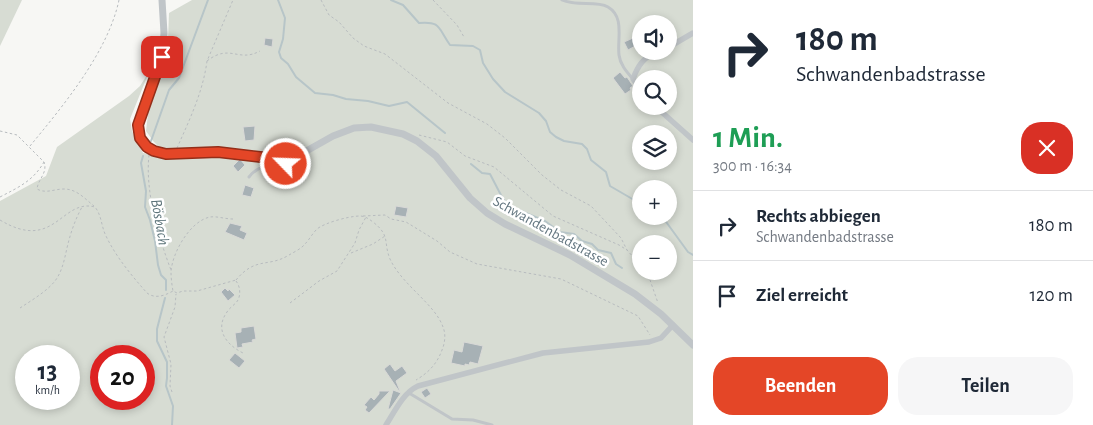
<!DOCTYPE html>
<html lang="de">
<meta charset="utf-8">
<style>
body{margin:0;font-family:"Alegreya Sans",sans-serif;background:#f6f6f7;color:#1f2937;height:100vh;display:flex;flex-direction:column;font-size:19px;white-space:nowrap}
*{box-sizing:border-box;margin:0}
p{font-size:16px;color:#747a83}
.icon{flex:none;width:28px;height:28px;fill:none;stroke:currentColor;stroke-width:2;stroke-linecap:round;stroke-linejoin:round}
.map{position:relative;flex:1;overflow:hidden}
.drawer{display:flex;flex-direction:column;background:#fff;width:400px}
.drawer>*{flex:none}
.top-card{background:#fff;color:#1f2937;overflow:hidden}
.buttons{position:absolute;left:632px;top:15px;display:grid;gap:10px}
.buttons a{display:grid;place-items:center;width:45px;height:45px;border-radius:50%;background:#fff;box-shadow:0 2px 8px #0003;font-size:25px}
.speed{position:absolute;left:15px;top:345px;display:flex;gap:10px;font-size:25px;font-weight:700;text-align:center}
.speed>*{display:grid;place-content:center;width:65px;height:65px;border-radius:50%;background:#fff;box-shadow:0 2px 8px #0003;line-height:1}
.speed small{font-size:12px;font-weight:400}
.speed .limit{border:8px solid #d22;background:#fff;color:#111}
.pin{position:absolute;display:grid;place-items:center;width:42px;height:42px;color:#fff;margin:-21px;border-radius:10px;box-shadow:0 2px 8px #0006}
.me{position:absolute;width:55px;margin:-28px;rotate:294deg;stroke-linejoin:round;filter:drop-shadow(0 0 4px #0008)}
.turn{display:flex;align-items:center;gap:18px;height:105px;padding:0 20px;font-size:22px}
.turn .icon{width:65px;height:65px;stroke-width:2.5}
.turn b{display:block;font-size:35px;line-height:42px}
.round{display:grid;place-items:center;flex:none;width:52px;height:52px;border-radius:20px;background:#f6f6f7}
.head{display:flex;align-items:center;justify-content:space-between;height:85px;padding:0 20px}
h1{font-size:30px;font-weight:700;line-height:38px;color:#1e9e55}
.cta{display:flex;gap:10px;margin-top:auto;padding:10px 20px}
.cta a{flex:1;height:58px;border-radius:20px;background:#e44627;color:#fff;font-size:20px;font-weight:700;line-height:58px;text-align:center}
.cta a+a{background:#f6f6f7;color:#1f2937}
ul{padding:0;list-style:none}
li{display:flex;align-items:center;gap:15px;height:70px;padding:0 20px;border-top:1px solid #e0e1e3}
li div{flex:1}
li b{display:block;font-size:19px}
li em{font-style:normal}
main{display:flex;flex:1;min-height:0}
.map>svg:first-child{display:block}
.green{fill:#d7dcd3;fill-rule:evenodd}
.lines{fill:none;stroke-linecap:round;stroke-linejoin:round}
.stream{stroke:#b7c5c8;stroke-width:2}
.building{fill:#a7b1b5;stroke:#d9d9d7}
.path{stroke:#b8bcbf;stroke-width:1;stroke-dasharray:2.5 2.5;stroke-linecap:butt}
.service{stroke:#c0c5c8;stroke-width:3}
.minor{stroke:#c0c5c8;stroke-width:5.5}
.tertiary{stroke:#c0c5c8;stroke-width:7}
.route-casing{stroke:#942e19;stroke-width:12}
.route{stroke:#e44627;stroke-width:9}
.labels{text-anchor:middle;stroke-width:5;stroke-linejoin:round;paint-order:stroke}
.street-label{font-size:15px;fill:#62757f;stroke:#fff}
.water-label{font-size:16px;font-style:italic;fill:#5d747a;stroke:#fff}
</style>
<main>
<div class="map">
<svg width="693" height="425" viewBox="0 0 693 425">
<rect width="100%" height="100%" fill="#f7f7f4"/>
<g class="green">
<path d="M0,0H22L0,46Z"/>
<path d="M192,0H693V425H0V201L46,176L57,147L129,96L140,86L149,72L130,119L132,131L143,153L167,157L170,148H160L154,142L146,131L149,106L165,61L168,40L169,13ZM641,24H669V51H641ZM641,79H669V106H641ZM641,134H669V161H641ZM641,189H669V216H641ZM641,244H669V271H641ZM26,356H69V399H26ZM101,356H144V399H101Z"/>
</g>
<g class="lines">
<g class="stream">
<path d="M278,0L285,18L283,39L279,52L281,58L288,64L296,77L315,93L333,95L346,99L368,101L389,106L407,102L445,133"/>
<path d="M391,0L403,5L419,23C441,21 438,28 450,45L473,46L480,50L483,63L493,79L505,92L539,113L546,121L550,132L556,137L564,141L582,144L587,149L591,160L606,172L610,186L641,204"/>
<path d="M151,141L169,90L179,78L208,0"/>
<path d="M143,156L141,163L146,191L145,207L150,220L155,241L158,265L161,275L166,280V290"/>
<path d="M471,164L482,173L490,174L503,199L509,206L545,221L560,232L574,234L582,241L592,244L598,250L611,253L616,264L622,268"/>
<path d="M659,216L664,219L688,252L693,255"/>
<path d="M165,298L157,329V341L167,362V378L166,386L173,406L172,425"/>
</g>
</g>
<g class="building">
<path d="M265,38L273,39L272,47L264,45Z"/>
<path d="M633,38L637,45L628,50L624,42Z"/>
<path d="M620,72L625,78L627,77L633,86L630,88L631,90L625,94L613,78Z"/>
<path d="M255,126L254,140L245,141L243,127Z"/>
<path d="M240,159L245,165L238,172L233,166Z"/>
<path d="M245,185L254,188L251,197L242,195Z"/>
<path d="M396,206L408,208L406,217L394,215Z"/>
<path d="M230,223L242,226L240,230L247,233L244,240L225,232Z"/>
<path d="M225,288L228,291L229,289L235,295L228,301L221,292Z"/>
<path d="M254,326L256,339L252,340L253,342L242,344L243,347L237,348L235,333L241,332V328Z"/>
<path d="M464,342L483,346L478,364L470,362L469,365L465,364V366L451,363L454,350L462,352Z"/>
<path d="M235,353L245,361L239,368L229,360Z"/>
<path d="M390,364L395,371L402,366L407,373L396,381L400,391H399L384,369Z"/>
<path d="M427,388L431,394L425,398L421,392Z"/>
<path d="M393,390L401,393L390,409H388Z"/>
<path d="M379,391H390L369,413L365,410L367,407L364,405L371,397L374,400L379,394Z"/>
</g>
<g class="lines">
<g class="path">
<path d="M321,0L329,15L339,22L353,38L364,46L385,54L448,103L487,124L505,138L542,175L561,190L591,206L621,238L627,250"/>
<path d="M433,0L457,25L464,37"/>
<path d="M207,61C230,43 238,63 260,51"/>
<path d="M0,131L17,135L44,162C48,173 38,179 37,189C46,194 54,189 64,189C77,189 85,199 94,206"/>
<path d="M419,135L447,142L465,156L494,167L553,216L619,245L627,250L641,266"/>
<path d="M30,146C63,106 108,52 119,0"/>
<path d="M177,148C189,121 203,92 207,61L233,0"/>
<path d="M149,155C145,191 158,236 171,270"/>
<path d="M0,197C19,187 33,181 44,162"/>
<path d="M363,216L385,215L391,219L406,222L437,241L450,252L477,264L561,279L638,316L650,335"/>
<path d="M233,219C225,219 217,216 210,217C190,221 172,253 171,272C171,278 172,286 173,291L177,293L183,291H197L236,280"/>
<path d="M0,220C55,253 61,198 95,207C102,216 101,226 106,236C116,257 132,276 147,293C155,299 164,296 173,291"/>
<path d="M351,253L373,244L385,236"/>
<path d="M645,271L650,280L658,303"/>
<path d="M236,280C256,256 268,268 289,255C294,252 301,249 305,244C309,240 312,234 317,229C324,223 349,216 360,216C365,216 369,219 373,222C391,236 383,242 390,259C402,285 435,304 443,327C446,334 445,343 442,350C437,364 428,373 416,380"/>
<path d="M236,281C240,286 241,294 238,300C236,304 230,307 227,312C214,330 227,345 243,353"/>
<path d="M290,303L319,281L337,271L355,243L359,230L366,217"/>
<path d="M20,308C32,300 46,292 55,281C64,269 65,254 69,240C72,229 76,218 82,207"/>
<path d="M172,392L170,386L171,364L164,337L175,307L176,294"/>
</g>
<g class="service">
<path d="M562,0C577,7 596,0 608,7C625,17 617,39 619,55C620,64 626,71 632,78"/>
<path d="M249,177C259,164 271,165 286,164L290,157"/>
<path d="M409,393L452,419L473,420L492,425"/>
</g>
<g class="minor">
<path d="M669,47L693,33"/>
<path d="M641,89L633,79C638,65 644,57 658,51"/>
<path d="M655,106L693,140"/>
<path d="M386,425C395,411 403,393 418,386L543,353L649,342L661,338L673,325"/>
</g>
<path class="tertiary" d="M162,0L164,33L162,57L138,125L140,138L147,147L154,151L166,154L218,152L281,158L301,154L333,136L354,128L371,127L403,134L417,141L436,156L470,198L487,213L505,224L570,255L635,294L661,314L693,345"/>
</g>
<g class="lines">
<g class="route-casing">
<path id="route" d="M162,57L138,125L140,138L147,147L154,151L166,154L218,152L269,158L290,157L286,164"/>
</g>
<use href="#route" class="route"/>
</g>
<g class="labels">
<g class="street-label">
<text transform="translate(551 231) rotate(29)" y="5">Schwandenbadstrasse</text>
</g>
<g class="water-label">
<text transform="translate(161 222) rotate(80)" y="6">Bösbach</text>
</g>
</g>
</svg>
<div class="buttons">
<a><svg class="icon" aria-label="sound" viewBox="0 0 24 24"><path d="M4 9h4l5-4v14l-5-4H4zM17 9q2 3 0 6"/></svg></a>
<a><svg class="icon" aria-label="search" viewBox="0 0 24 24"><circle cx="10" cy="10" r="6"/><path d="M15 15l6 6"/></svg></a>
<a><svg class="icon" aria-label="layers" viewBox="0 0 24 24"><path d="M12 4l9 5-9 5-9-5zM3 14l9 5 9-5"/></svg></a>
<a>+</a>
<a>−</a>
</div>
<div class="speed"><div>13<small>km/h</small></div><div class="limit">20</div></div>
<div class="pin" style="left:162px;top:57px;background:#d93025"><svg class="icon" aria-label="arrive" viewBox="0 0 24 24"><path d="M6 21V4h12l-3 4 3 4H6"/></svg></div>
<svg class="me" style="left:286px;top:164px" viewBox="-20 -20 40 40"><circle r="17" fill="#e44627" stroke="#fff" stroke-width="3"/><path d="M0-11L8 9 0 5-8 9z" fill="#fff"/></svg>
</div>
<section class="drawer">
<div class="top-card">
<div class="turn"><svg class="icon" aria-label="right" viewBox="0 0 24 24"><path d="M7 20v-9h11M14 6l5 5-5 5"/></svg><div><b>180 m</b>Schwandenbadstrasse</div></div>
</div>
<div class="head"><div><h1>1 Min.</h1><p>300 m · 16:34</p></div><a class="round" style="background:#d93025;color:#fff"><svg class="icon" aria-label="close" viewBox="0 0 24 24"><path d="M6 6l12 12M18 6L6 18"/></svg></a></div>
<ul>
<li><svg class="icon" aria-label="right" viewBox="0 0 24 24"><path d="M7 20v-9h11M14 6l5 5-5 5"/></svg><div><b>Rechts abbiegen</b><p>Schwandenbadstrasse</p></div><em>180 m</em></li>
<li><svg class="icon" aria-label="arrive" viewBox="0 0 24 24"><path d="M6 21V4h12l-3 4 3 4H6"/></svg><div><b>Ziel erreicht</b></div><em>120 m</em></li>
</ul>
<div class="cta"><a>Beenden</a><a>Teilen</a></div>
</section>
</main>
